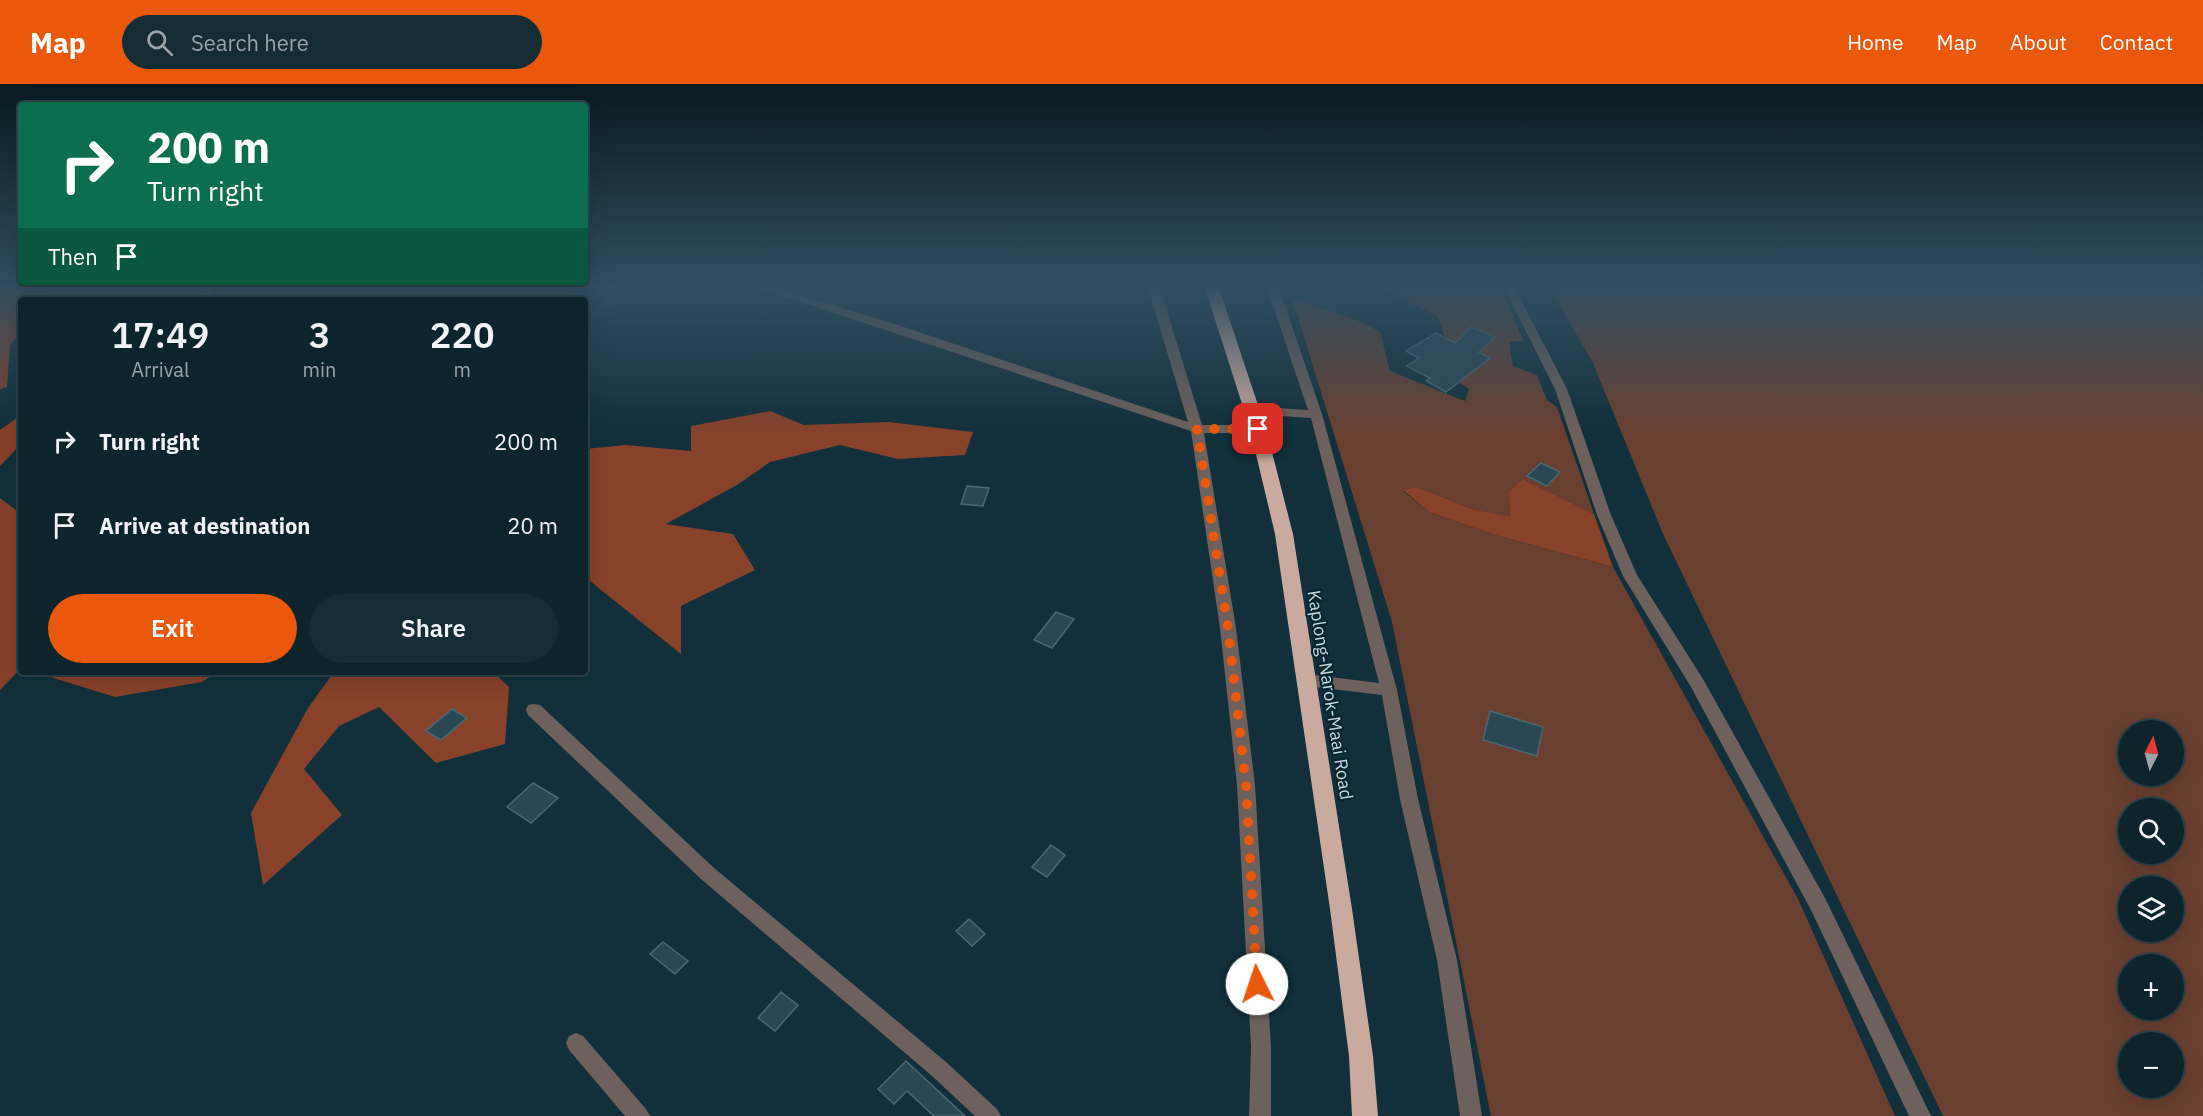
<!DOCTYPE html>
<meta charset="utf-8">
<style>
body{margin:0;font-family:"IBM Plex Sans",sans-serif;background:#162c34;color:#f1f3f6;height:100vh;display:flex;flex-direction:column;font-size:22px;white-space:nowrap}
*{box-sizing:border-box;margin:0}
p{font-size:20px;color:#9aa4a9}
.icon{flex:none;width:33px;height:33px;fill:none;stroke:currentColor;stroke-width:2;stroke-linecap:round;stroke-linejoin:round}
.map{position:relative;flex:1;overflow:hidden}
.drawer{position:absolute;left:18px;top:213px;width:570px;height:378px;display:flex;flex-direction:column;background:#0d242c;border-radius:6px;box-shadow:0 6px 24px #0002,0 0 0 2px #2d4148}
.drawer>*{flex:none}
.banner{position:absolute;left:18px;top:18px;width:570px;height:183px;border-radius:6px;box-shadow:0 6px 24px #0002,0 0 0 2px #2d4148;background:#0b6e4f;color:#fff;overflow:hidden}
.needle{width:39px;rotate:6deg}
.controls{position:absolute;left:2118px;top:636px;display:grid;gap:12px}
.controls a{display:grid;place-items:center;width:66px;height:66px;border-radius:50%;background:#0d242c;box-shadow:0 6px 24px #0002,0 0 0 2px #2d4148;font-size:30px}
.pin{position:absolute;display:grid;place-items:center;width:51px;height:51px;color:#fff;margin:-26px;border-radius:12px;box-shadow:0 3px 9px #0006}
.me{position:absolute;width:66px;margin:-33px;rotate:356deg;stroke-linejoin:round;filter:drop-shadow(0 0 4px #0008)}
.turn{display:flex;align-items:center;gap:21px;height:126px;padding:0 30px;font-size:27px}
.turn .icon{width:78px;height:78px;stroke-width:2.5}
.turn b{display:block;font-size:42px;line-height:51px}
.then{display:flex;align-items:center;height:57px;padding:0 30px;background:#0003;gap:12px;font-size:22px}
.eta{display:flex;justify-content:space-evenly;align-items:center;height:102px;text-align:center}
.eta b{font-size:36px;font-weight:600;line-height:42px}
.action{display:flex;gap:12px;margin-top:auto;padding:12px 30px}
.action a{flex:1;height:69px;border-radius:36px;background:#ea580c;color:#fff;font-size:24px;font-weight:600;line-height:69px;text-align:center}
.action a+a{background:#162c34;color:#f1f3f6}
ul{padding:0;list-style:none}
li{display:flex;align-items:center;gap:18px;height:84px;padding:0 30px}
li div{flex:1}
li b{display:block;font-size:22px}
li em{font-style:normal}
header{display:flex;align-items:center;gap:36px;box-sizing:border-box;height:84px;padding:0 30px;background:#ea580c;color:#fff}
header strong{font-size:28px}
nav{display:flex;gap:33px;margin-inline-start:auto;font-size:21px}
.search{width:420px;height:54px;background:#162c34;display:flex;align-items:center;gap:15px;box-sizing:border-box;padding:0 21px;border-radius:33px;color:#9aa4a9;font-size:22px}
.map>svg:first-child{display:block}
.green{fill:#693f30;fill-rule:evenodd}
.forest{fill:#874229}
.building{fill:#2a4854;stroke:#496875;stroke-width:1.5}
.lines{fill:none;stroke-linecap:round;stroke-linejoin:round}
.street{fill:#6e605c;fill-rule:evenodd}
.highway{fill:#caa99e;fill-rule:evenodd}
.route{stroke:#ea580c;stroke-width:10;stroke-dasharray:0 18}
.labels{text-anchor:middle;stroke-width:4.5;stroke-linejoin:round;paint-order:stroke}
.street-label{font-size:18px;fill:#c5d6dd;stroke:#062631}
</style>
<header>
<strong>Map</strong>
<div class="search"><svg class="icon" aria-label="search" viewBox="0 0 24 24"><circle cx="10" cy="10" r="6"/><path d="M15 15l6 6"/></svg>Search here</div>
<nav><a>Home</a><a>Map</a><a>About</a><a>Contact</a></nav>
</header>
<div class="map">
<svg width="2203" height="1032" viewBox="0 0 2203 1032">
<rect width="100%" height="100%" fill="#11303b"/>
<g class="green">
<path d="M1378,204H1502L1523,257L1509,258L1513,282L1537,291L1547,316L1557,323L1594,430L1523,395L1511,434L1472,425L1418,403L1403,407L1429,428L1495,451L1613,483L1798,815L1895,1032H1491L1392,538L1292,214L1364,239L1380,248L1390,287L1465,317L1469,305L1455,296L1453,278L1438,232Z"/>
<path d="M1550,204H2203V1032H1943L1663,450L1593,279ZM2128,646H2174V692H2128ZM2128,724H2174V770H2128ZM2128,802H2174V848H2128ZM2128,880H2174V926H2128ZM2128,958H2174V1004H2128Z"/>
</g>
<g class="forest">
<path d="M0,204H118L107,216H21V248L10,261L7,303L0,305Z"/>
<path d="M770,327L804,341L889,338L973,348L965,371L898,375L840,361L770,378L737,401L666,440L733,450L755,486L681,522V570L585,493V365L626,361L691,367V342Z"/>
<path d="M21,331V360L0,382V346Z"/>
<path d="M1523,395L1594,430L1613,483L1495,451L1429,428L1403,406L1418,403L1472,425L1511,433L1509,408Z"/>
<path d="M0,414L21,430V584L0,606Z"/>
<path d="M34,588H217L202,598L115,613Z"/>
<path d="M334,588H493L509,603L505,660L436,679L379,623L339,642L304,685L342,731L263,801L251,729L308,624Z"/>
</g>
<g class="building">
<path d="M1471,243L1495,253L1479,268L1490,274L1446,308L1426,297L1430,294L1407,282L1419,274L1406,267L1436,249L1455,259Z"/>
<path d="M1541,379L1560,388L1547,402L1527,392Z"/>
<path d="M967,402L989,404L983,422L961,420Z"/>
<path d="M1056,528L1074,535L1052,564L1034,556Z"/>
<path d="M452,625L467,634L441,656L426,647Z"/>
<path d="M1490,627L1543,643L1537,672L1483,656Z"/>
<path d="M533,699L558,714L531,739L507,723Z"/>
<path d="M1051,761L1065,771L1047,793L1032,783Z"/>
<path d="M969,835L985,850L972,862L956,847Z"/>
<path d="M663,858L688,877L675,890L650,870Z"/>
<path d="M781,908L798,921L775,947L758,934Z"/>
<path d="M906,977L965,1032H934L907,1007L894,1020L878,1005Z"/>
</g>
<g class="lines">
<g class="street">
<path d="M204,204H216L204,216H191Z"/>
<path d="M758,204H776L898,241L1188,338L1148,204H1160L1202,341H1258L1264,345L1258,349H1204L1236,544L1255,701L1271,963V1032H1249L1251,963L1237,701L1220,544L1191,347Z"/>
<path d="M1267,204H1279L1322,330L1397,606L1418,715L1457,876L1482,1032H1460L1437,876L1400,715L1382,611L1306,602L1300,600L1298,596L1300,592L1306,590L1379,599L1311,334L1250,330L1244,326L1250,322L1308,326Z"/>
<path d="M1504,204H1515L1567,305L1611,431L1637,491L1703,595L1825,814L1931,1032H1909L1811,826L1691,603L1623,492L1597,431L1555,305Z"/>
<path d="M534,620L540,621L713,783L946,978L997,1025L1001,1032H975L932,992L701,795L528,631L526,626L528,621Z"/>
<path d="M576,949L583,952L646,1025L650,1032H625L569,966L566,959L569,952Z"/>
</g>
<path class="highway" d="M1205,204H1219L1266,345L1293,450L1352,825L1373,972L1378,1032H1352L1349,972L1330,825L1275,450L1250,345Z"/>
</g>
<linearGradient id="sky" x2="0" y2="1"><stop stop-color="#091a20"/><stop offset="0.58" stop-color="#324e60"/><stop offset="1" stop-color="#324e60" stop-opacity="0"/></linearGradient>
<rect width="2203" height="349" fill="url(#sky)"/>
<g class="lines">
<path class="route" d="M1257,900L1246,701L1228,544L1197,345H1258"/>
</g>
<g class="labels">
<g class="street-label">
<text transform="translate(1330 611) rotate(81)" y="6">Kaplong-Narok-Maai Road</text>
</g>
</g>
</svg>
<div class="controls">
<a><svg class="needle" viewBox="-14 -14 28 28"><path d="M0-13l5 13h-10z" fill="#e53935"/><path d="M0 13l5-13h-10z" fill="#9aa4a9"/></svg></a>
<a><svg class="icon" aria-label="search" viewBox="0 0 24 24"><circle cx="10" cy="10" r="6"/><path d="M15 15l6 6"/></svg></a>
<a><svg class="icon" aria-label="layers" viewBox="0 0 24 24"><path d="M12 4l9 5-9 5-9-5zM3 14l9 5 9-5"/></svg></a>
<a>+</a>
<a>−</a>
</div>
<div class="pin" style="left:1258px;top:345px;background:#d93025"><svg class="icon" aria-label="arrive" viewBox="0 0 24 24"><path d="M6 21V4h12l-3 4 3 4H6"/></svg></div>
<svg class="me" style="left:1257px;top:900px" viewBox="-20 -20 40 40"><circle r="19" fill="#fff"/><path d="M0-13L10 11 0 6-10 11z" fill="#ea580c"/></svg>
<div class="banner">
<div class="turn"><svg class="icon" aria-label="right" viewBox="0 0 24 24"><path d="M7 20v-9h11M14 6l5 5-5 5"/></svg><div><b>200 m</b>Turn right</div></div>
<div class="then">Then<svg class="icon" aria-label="arrive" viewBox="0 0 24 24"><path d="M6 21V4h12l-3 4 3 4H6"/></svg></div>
</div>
<section class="drawer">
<div class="eta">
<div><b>17:49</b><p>Arrival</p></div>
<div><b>3</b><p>min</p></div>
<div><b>220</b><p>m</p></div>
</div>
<ul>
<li><svg class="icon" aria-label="right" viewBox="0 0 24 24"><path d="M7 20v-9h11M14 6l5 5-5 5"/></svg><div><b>Turn right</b></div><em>200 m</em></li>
<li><svg class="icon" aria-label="arrive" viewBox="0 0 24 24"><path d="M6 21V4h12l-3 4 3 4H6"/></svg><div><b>Arrive at destination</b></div><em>20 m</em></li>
</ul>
<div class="action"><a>Exit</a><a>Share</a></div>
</section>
</div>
